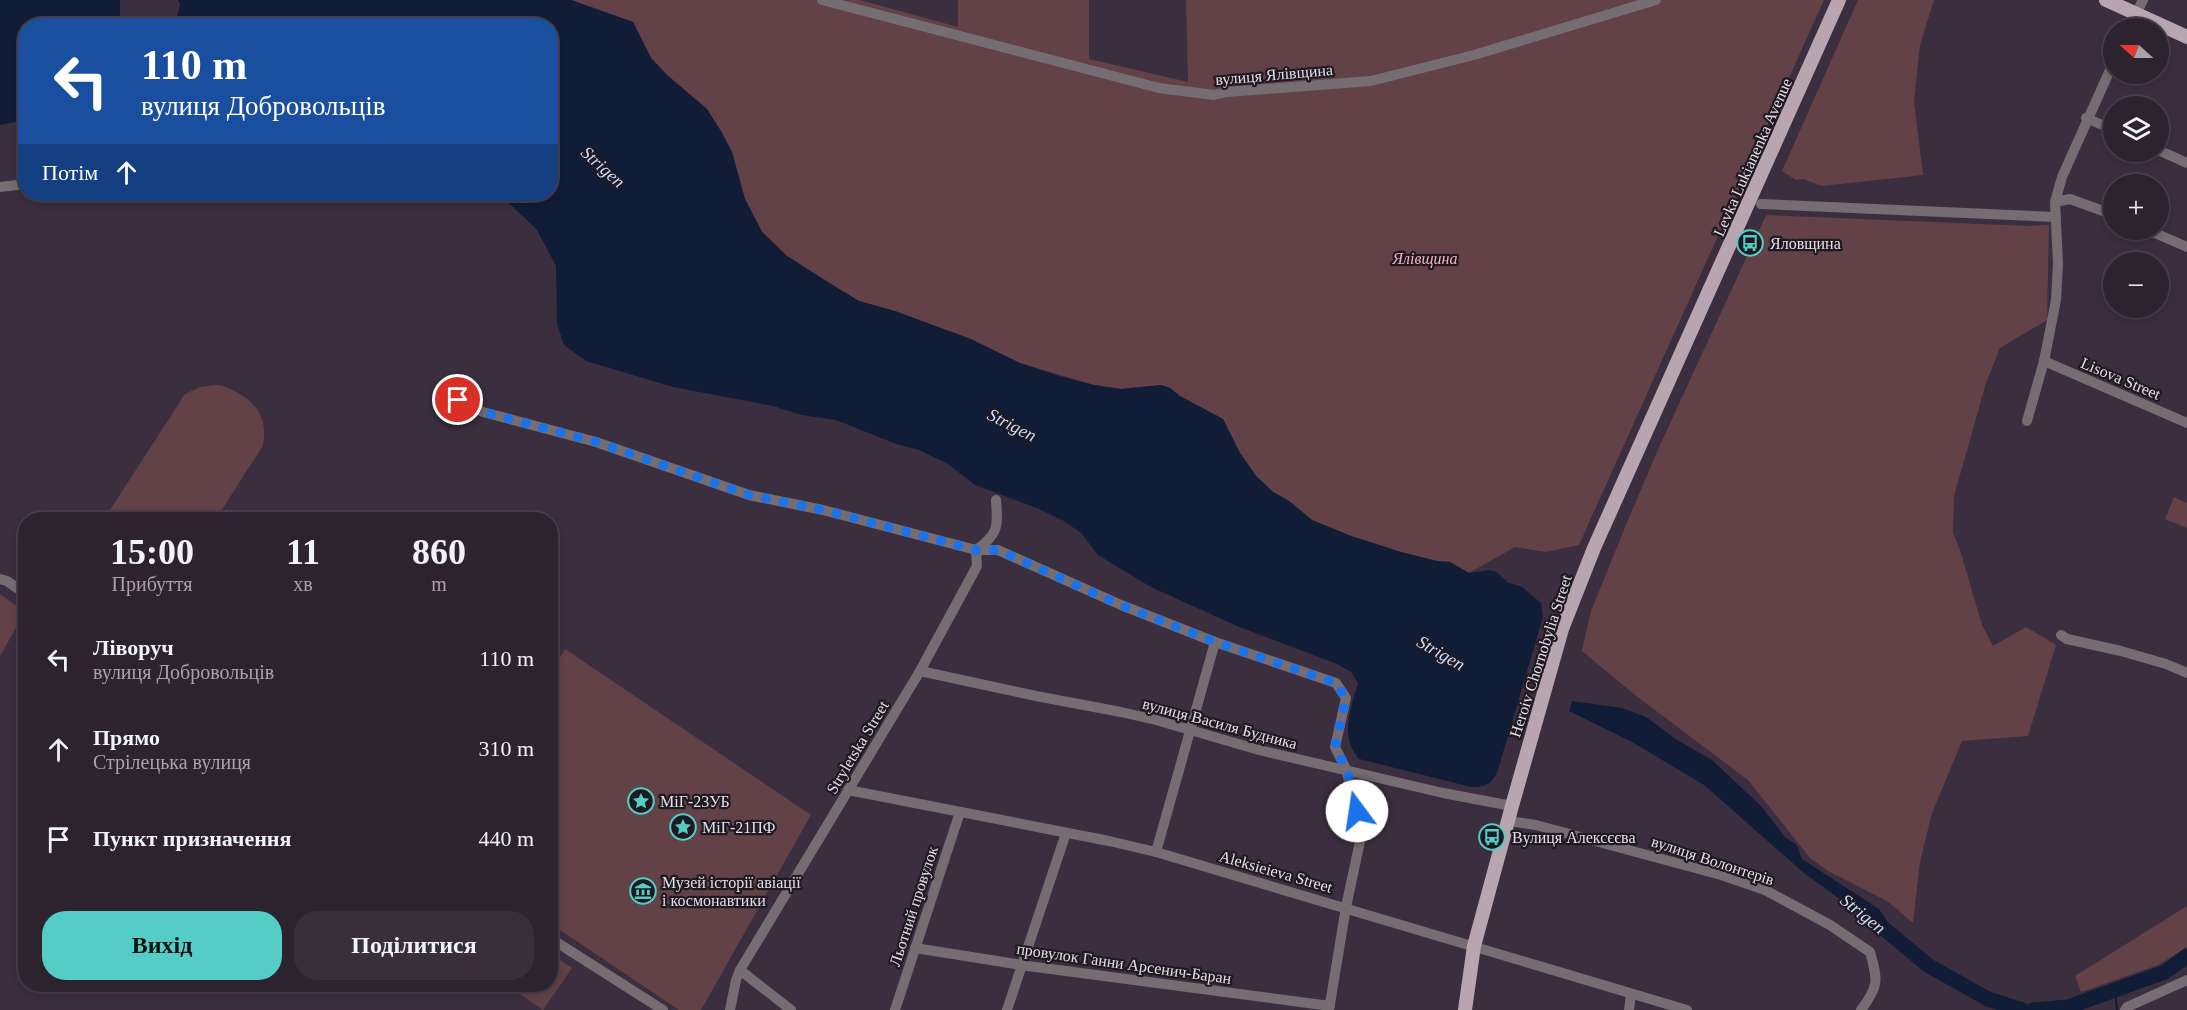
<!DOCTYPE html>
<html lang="uk">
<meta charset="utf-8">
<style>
body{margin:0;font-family:Georgia,serif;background:#382f3b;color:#f1f3f6;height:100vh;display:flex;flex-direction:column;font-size:22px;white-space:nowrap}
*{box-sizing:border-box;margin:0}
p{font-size:20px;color:#a6a4aa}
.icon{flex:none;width:33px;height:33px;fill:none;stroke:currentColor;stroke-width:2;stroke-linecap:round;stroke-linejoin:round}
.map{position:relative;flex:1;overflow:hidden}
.panel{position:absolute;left:18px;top:512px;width:540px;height:480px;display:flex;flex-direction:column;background:#2c232f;border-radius:24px;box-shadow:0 3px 9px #0003,0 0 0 2px #48404b}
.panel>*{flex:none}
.banner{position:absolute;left:18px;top:18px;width:540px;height:183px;border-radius:24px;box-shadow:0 3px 9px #0003,0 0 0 2px #48404b;background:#1a4fa0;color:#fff;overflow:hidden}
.needle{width:39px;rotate:291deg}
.fabs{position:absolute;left:2103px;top:18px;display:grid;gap:12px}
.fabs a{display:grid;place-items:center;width:66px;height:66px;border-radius:50%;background:#2c232f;box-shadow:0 3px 9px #0003,0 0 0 2px #48404b;font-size:30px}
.pin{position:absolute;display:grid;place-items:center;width:51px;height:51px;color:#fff;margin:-26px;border:3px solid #fff;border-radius:50%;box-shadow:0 2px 6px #0007}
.me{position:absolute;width:66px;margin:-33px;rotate:346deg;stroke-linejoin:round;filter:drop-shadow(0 0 4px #0008)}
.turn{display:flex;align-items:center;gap:21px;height:126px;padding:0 24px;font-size:27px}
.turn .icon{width:78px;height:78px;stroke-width:2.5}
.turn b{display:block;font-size:42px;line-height:51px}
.then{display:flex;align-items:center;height:57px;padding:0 24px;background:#0003;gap:12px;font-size:22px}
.eta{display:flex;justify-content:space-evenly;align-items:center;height:102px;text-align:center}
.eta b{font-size:36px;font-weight:700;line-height:42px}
.cta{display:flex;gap:12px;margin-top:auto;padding:12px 24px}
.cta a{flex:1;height:69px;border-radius:24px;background:#54cdc6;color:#111;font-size:24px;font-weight:700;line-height:69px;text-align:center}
.cta a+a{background:#382f3b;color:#f1f3f6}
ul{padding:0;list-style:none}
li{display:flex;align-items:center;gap:18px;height:90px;padding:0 24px}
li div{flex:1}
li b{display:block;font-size:22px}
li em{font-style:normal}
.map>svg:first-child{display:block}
.green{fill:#624147}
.water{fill:#111c37}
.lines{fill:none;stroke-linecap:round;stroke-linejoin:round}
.stream{stroke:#111c37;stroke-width:2}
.river{stroke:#111c37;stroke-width:15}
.minor{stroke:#766d73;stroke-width:10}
.major{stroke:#b8a5b0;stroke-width:14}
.route{stroke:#1a73e8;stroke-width:10;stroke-dasharray:0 18}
.labels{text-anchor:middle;stroke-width:4.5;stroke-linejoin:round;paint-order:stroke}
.street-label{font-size:16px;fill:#e5dee8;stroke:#1f1a21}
.poi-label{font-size:16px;fill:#e5dee8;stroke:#1f1a21;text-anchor:start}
.park-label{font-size:16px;font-style:italic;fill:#f8b1be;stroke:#1f1a21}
.water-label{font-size:18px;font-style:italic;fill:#cbdbfe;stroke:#1f1a21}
</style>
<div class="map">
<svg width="2187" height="1010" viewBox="0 0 2187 1010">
<rect width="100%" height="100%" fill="#3b2f3f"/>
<g class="green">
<path d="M571,0H860L958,27V0H1089V59L1188,82L1186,0H1824L1579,545L1546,552L1515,547L1469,573L1450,562L1437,561L1401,552L1351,536L1312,520L1289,501L1273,492L1256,476L1240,453L1223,419L1179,396L1170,388L1161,385L1121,389L1094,385L1020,363L895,311L859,301L787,256L762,232L745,199L732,152L707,109L667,75L651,58L633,22Z"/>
<path d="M1858,0H1934L1920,45L1914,102L1923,175L1822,186L1803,179L1796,180L1782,171Z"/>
<path d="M1766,215L2029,226L2049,225L2047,320L2000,348L1986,383L1954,496L1953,533L1960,550L1982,625L1993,646L2026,627L2056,645L2028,736L1962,741L1932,813L1920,862L1913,923L1887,901L1828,871L1810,858L1748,780L1635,695L1582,651L1591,611L1628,520L1660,445Z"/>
<path d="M218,385C246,392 270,412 263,444C261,451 255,458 251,464C239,482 228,501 216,519H109L110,510L185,394L200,387Z"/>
<path d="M2174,497L2187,503V528L2165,519Z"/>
<path d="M0,594L25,612L0,656Z"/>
<path d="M565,649L811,815L701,1010H679L551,924V671Z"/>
<path d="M2187,906V947L2158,965L2081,992L2075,976Z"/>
<path d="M551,954L572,968L543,1010L506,984H550Z"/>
</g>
<g class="water">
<path d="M0,0H120V25L26,26L25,120L0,125Z"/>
<path d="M178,0H571L633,22L651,58L667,75L707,109L721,131L732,152L745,199L762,232L787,256L837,288L859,301L895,311L971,339L1020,363L1059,376L1094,385L1121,389L1161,385L1170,388L1180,396L1223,419L1240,453L1256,476L1273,492L1289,501L1312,520L1351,536L1401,552L1437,561L1450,562L1469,573L1490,570L1498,573L1507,582L1522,587L1541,603L1543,617L1497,773C1490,785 1485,787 1471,787L1359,759C1339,736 1351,709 1358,683L1351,672L1337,664L1237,626L1151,587L1098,555L1081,533L1064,521L1037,508L975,485L948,464L919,450L896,444L836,420L801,415L773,406L673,387L586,361L564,345L557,324L556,266L537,230L509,203L494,194H550V26L155,25V20L177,17L180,4Z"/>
<path d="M1572,701L1622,708L1646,717L1677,740L1712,760L1761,806L1785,837L1797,845L1802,859L1879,909L1891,927L1874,924L1804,873L1704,785L1632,742L1569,711Z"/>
</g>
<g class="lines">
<path class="stream" d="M2115,990L2117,1010"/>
<g class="river">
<path d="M1865,913L1929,966L1988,999L2022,1010"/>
<path d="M2033,1010L2068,1007L2165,972L2187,956"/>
</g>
<g class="minor">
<path d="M822,0L1159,88L1214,95L1227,92L1371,81L1474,55L1656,0"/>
<path d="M2129,28L2143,0"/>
<path d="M2086,118L2114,130"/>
<path d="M2158,150L2187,163"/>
<path d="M0,187L26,184"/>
<path d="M2055,202L2070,199L2114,215"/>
<path d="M1761,204L2056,217"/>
<path d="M2148,230L2187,247"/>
<path d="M2044,361L2187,423"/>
<path d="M446,393L483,412L596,442L749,495L823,510L976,550H998L1121,605L1215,642L1336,683L1346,698L1335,747L1346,769L1362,832L1346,907L1329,1010"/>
<path d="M2027,421L2044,361L2056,300L2058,264L2055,202L2062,177L2114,61"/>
<path d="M0,579L7,581L26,594"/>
<path d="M2061,635L2067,639L2121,651L2166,664L2187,673"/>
<path d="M920,671L1036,696L1121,712L1156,720L1259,750L1443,793L1512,806"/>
<path d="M848,790L1109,841L1156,852L1687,1010"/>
<path d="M1508,821L1536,825L1721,875L1765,890L1830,925L1870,952C1878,980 1879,986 1861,1010"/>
<path d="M1156,852L1215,642"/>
<path d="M550,938L663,1010"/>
<path d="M915,948L1028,966L1330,1006"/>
<path d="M740,970L791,1010"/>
<path d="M730,1010L736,980L740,970L920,671L977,566L976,550C999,534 998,526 996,500"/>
<path d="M895,1010L960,812"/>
<path d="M1007,1010L1066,833"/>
<path d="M1629,1010L1631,994"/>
<path d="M2125,1010L2127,1007L2187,980"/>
</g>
<g class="major">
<path d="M2106,0L2187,37"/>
<path d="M1465,1010L1474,946L1512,806L1562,629L1594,548L1839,0"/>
</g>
</g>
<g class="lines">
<path class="route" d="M458,400L483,412L596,442L749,495L823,510L976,550H998L1120,605L1215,642L1336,683L1346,699L1335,747L1347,769L1357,811"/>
</g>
<defs>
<g id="bus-ring" transform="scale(1.35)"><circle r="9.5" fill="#1f1a21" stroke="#54cdc6" stroke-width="1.5"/><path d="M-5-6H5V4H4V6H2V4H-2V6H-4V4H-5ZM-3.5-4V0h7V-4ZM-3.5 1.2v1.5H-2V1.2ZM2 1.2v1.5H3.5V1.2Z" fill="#54cdc6"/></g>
<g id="sight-ring" transform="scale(1.35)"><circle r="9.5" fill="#1f1a21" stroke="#54cdc6" stroke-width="1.5"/><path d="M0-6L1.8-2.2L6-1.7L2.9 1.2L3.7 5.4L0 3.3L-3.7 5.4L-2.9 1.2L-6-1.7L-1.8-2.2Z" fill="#54cdc6"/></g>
<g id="museum-ring" transform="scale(1.35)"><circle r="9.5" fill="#1f1a21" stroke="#54cdc6" stroke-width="1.5"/><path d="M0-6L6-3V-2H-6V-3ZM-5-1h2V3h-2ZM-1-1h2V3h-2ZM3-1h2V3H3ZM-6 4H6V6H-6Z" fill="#54cdc6"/></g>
</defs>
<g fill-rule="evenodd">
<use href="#bus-ring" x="1750" y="243"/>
<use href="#sight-ring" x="641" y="801"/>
<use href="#sight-ring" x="683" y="827"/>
<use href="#bus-ring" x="1492" y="837"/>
<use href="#museum-ring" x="643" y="891"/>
</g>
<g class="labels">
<g class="street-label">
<text transform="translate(1274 74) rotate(-5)" y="6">вулиця Ялівщина</text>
<text transform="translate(1752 157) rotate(-66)" y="6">Levka Lukianenka Avenue</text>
<text transform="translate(2121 378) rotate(23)" y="6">Lisova Street</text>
<text transform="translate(1540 656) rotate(-72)" y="6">Heroiv Chornobylia Street</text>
<text transform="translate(1220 723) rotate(15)" y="6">вулиця Василя Будника</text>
<text transform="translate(857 747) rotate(-59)" y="6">Stryletska Street</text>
<text transform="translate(1713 860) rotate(18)" y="6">вулиця Волонтерів</text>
<text transform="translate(1276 871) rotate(16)" y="6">Aleksieieva Street</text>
<text transform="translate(913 906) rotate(-72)" y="6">Льотний провулок</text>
<text transform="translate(1124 963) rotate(8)" y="6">провулок Ганни Арсенич-Баран</text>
</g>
<g class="poi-label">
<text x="1770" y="249">Яловщина</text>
<text x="660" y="807">МіГ-23УБ</text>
<text x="702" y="833">МіГ-21ПФ</text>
<text x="1512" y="843">Вулиця Алексєєва</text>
<text x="662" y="888">Музей історії авіації<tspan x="662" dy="18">і космонавтики</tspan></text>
</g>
<g class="park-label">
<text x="1425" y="264">Ялівщина</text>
</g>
<g class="water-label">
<text transform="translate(603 167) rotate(42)" y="6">Strigen</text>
<text transform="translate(1012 425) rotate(27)" y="6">Strigen</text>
<text transform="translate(1441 653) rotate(30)" y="6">Strigen</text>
<text transform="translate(1863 914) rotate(39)" y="6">Strigen</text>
</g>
</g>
</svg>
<div class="fabs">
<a><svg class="needle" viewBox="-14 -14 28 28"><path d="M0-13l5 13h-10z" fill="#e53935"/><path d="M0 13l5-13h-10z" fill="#a6a4aa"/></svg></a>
<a><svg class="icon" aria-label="layers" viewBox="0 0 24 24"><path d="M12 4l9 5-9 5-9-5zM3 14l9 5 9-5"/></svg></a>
<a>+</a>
<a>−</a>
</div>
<div class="pin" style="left:458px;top:400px;background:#d93025"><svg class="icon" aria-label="arrive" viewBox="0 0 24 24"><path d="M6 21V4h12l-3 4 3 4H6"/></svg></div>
<svg class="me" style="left:1357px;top:811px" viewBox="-20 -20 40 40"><circle r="19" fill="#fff"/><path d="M0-13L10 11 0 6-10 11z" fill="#1a73e8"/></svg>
<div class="banner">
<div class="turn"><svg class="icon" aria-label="left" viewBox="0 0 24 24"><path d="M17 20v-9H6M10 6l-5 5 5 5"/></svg><div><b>110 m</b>вулиця Добровольців</div></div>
<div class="then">Потім<svg class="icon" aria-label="ahead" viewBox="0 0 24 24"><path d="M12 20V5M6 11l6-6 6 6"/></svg></div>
</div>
<section class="panel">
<div class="eta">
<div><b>15:00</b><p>Прибуття</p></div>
<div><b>11</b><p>хв</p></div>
<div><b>860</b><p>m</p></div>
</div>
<ul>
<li><svg class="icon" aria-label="left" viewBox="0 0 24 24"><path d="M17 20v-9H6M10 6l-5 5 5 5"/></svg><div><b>Ліворуч</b><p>вулиця Добровольців</p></div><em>110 m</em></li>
<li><svg class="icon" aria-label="ahead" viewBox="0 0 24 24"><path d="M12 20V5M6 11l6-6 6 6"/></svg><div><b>Прямо</b><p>Стрілецька вулиця</p></div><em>310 m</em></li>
<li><svg class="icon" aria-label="arrive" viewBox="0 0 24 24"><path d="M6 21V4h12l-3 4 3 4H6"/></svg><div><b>Пункт призначення</b></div><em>440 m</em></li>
</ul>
<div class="cta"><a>Вихід</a><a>Поділитися</a></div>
</section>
</div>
